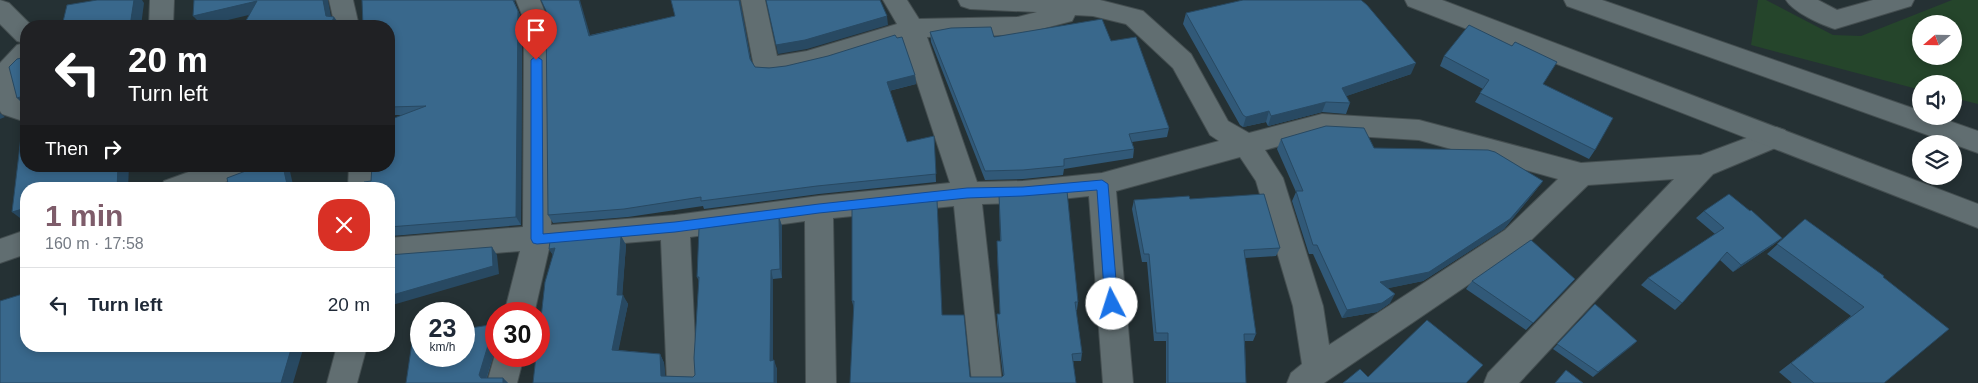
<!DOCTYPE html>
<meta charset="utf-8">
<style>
body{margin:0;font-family:Helvetica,sans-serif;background:#f6f6f7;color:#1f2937;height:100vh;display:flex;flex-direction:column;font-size:19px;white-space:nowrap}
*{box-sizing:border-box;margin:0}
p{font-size:16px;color:#747a83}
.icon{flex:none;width:28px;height:28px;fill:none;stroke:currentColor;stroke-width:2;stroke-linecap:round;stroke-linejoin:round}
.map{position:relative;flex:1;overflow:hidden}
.sheet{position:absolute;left:20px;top:182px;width:375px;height:170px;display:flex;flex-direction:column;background:#fff;border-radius:20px;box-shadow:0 2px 8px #0003}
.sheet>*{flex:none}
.guide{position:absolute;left:20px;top:20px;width:375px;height:152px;border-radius:20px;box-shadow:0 2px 8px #0003;background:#202124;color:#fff;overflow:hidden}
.needle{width:32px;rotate:250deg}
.buttons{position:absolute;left:1912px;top:15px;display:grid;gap:10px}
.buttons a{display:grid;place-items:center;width:50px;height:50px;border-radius:50%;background:#fff;box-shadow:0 2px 8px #0003;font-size:25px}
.speed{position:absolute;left:410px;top:302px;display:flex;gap:10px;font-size:25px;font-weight:700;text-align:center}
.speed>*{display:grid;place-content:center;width:65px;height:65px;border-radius:50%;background:#fff;box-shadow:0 2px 8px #0003;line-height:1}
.speed small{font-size:12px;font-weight:400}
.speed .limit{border:8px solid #d22;background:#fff;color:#111}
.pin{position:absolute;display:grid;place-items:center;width:42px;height:42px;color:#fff;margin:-51px -21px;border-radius:50% 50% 50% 0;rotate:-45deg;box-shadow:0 0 5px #0007}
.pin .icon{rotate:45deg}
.me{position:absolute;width:55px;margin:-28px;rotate:355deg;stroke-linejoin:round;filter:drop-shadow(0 0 4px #0008)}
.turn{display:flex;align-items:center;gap:18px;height:105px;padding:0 25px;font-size:22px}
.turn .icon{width:65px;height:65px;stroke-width:2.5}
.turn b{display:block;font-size:35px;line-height:42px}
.then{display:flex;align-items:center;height:48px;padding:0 25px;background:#0003;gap:10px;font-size:19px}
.round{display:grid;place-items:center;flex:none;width:52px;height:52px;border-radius:20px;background:#f6f6f7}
.head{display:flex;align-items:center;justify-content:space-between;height:85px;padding:0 25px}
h1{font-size:30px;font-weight:700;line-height:38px;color:#7e5c6a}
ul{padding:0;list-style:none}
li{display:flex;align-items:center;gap:15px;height:75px;padding:0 25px;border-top:1px solid #e0e1e3}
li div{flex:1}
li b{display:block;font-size:19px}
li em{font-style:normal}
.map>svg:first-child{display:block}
.green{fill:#25452b;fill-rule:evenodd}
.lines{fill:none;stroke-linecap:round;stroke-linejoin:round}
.street-casing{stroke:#444e50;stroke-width:2}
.secondary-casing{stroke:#444e50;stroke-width:2}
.street{fill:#616e71;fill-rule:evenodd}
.secondary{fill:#616e71;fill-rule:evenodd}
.wall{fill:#315978}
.shaded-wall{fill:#284962}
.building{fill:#39688c;stroke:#284962}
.route{fill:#1a73e8;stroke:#114b97}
</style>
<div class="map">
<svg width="1978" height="383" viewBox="0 0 1978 383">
<rect width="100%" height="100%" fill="#253134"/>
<path class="green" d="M1758,0H1766L1833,35L1861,36L1952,0H1978V104L1954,98V84H1921V90L1751,45ZM1921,24H1954V56H1921Z"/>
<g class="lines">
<g class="street-casing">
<g id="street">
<path d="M0,0L9,3L32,26H26V68L18,76L23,101L26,102V122L2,114L0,111V63L17,45L24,43L17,41L0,24Z"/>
<path d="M150,0H174L173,26H149Z"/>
<path d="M329,0H353L359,26H335Z"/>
<path d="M516,0H540L548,20L551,225L675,215L819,196L950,183L903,40C873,49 785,82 758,74L754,67L741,0H765L777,56L807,51L897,24L883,0H907L919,19L1018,17L1037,12L970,9L961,6L958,0H1100L1143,11L1191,54L1228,121L1249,133L1322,114L1419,120L1581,163L1701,155L1776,127L1785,130L1789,137L1785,144L1713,174L1519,383H1484L1488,373L1674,179L1588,185L1525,246L1324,383H1287L1291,373L1302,364L1293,306L1256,181L1240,157L1116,191L1133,383H1103L1089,196L1023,203L982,204L1002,383H972L954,206L833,218L836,383H806L805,221L690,237L697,383H667L661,240L549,249L534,314H504L520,251L389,262V238L523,227L524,20ZM1075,15L1093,16L1126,24L1173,68L1210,135L1219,141L1102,173L1023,181L977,182L927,37L1018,35L1072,21ZM1322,134L1419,140L1558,179L1505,230L1329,345L1323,306L1283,178L1265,150Z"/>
<path d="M1786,0H1818L1837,10L1873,0H1914L1911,6L1835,29C1822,25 1793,12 1786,0Z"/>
<path d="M205,166H250L247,174L206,189H160L164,181Z"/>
<path d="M349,166H377L376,189H348Z"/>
<path d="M26,230V254L0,263V239Z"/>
<path d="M337,346H367L357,383H327Z"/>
<path d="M496,351V356H524L517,383H487Z"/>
</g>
</g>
<g class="secondary-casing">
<g id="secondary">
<path d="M1405,0H1442L1978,204V228L1408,6Z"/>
<path d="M1564,0H1602L1921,111V116H1935L1978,131V153L1567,6Z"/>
</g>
</g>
<use href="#street" class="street"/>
<use href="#secondary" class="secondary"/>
</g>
<g class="wall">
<path d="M362,0H515L514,1L522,20L521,225L392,236L390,234H389V189L371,181L401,115H389V26Z"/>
<path d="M671,0H740L751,60L755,67L915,75L916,84L889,91L907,142L934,136L936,182L819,194L704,209L703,206L628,217L553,223L548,215L590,35L675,16Z"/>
<path d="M1186,13L1411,74L1346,96L1350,103L1346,114L1322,112L1268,126L1266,122L1243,127L1240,125L1183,24Z"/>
<path d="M930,32L994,37L1169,128L1167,137L1132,142L1134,149L1133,158L1064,169L1063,175L1023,179L985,180L931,42Z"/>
<path d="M1444,56L1543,84L1595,150L1589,159L1475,102L1483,89L1440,66Z"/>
<path d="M1281,139L1374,148L1543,181L1536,190L1504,229L1423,281L1388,288L1390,303L1377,312L1342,318L1313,254H1309L1292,201L1296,192L1277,149Z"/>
<path d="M999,196L1078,302L1077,310H1076L1082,353L1081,361H1073L1076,383H850L854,309L852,301L942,315L970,377H1002L1003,376L997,323V314H1000L997,250V241H1000Z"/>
<path d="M1190,199L1280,248L1276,256L1245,258L1256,334L1253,341H1245L1246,383H1166V341H1154L1147,262H1142L1132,209L1134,200Z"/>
<path d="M1704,211L1782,238L1773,245L1733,272L1720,260L1682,303L1675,310L1641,285L1648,278L1715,234L1696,218Z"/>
<path d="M779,217L782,226V278L773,279V361L777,369V383H533L553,255L549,249L621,236L626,245L622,295L628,304L618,350L660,354L664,363L665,376L693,377L695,375L699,281L697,277Z"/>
<path d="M1805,219L1883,277L1884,383H1792L1779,372L1851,316L1767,254Z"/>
<path d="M1575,279L1526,330L1466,289L1472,281Z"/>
<path d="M1595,304L1637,341L1593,377L1553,349Z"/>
<path d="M496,324V352L495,350L487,378H503L508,383H406Z"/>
</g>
<g class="shaded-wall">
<path d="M134,0H142L144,3L141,26H130Z"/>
<path d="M323,0H328L332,22L334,17L341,26H330L326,16Z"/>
<path d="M513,0H515L514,1L522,20L521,225L516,217Z"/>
<path d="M579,0H580L593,45L589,36Z"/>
<path d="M739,0H740L752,68L750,59Z"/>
<path d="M257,1L265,11L203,26L193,16Z"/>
<path d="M887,16L888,25L807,49L778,54L776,45Z"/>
<path d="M1416,63L1411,74L1338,99L1342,88Z"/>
<path d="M915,75L916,84L888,91L887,82Z"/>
<path d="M26,95V107L17,98Z"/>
<path d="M1326,102L1322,112L1268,126L1271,116Z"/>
<path d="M1269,111L1266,122L1243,127L1246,117Z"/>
<path d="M0,113L5,117L0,119Z"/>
<path d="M118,166H129L128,189H117Z"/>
<path d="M283,166H288L289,167L294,189H288Z"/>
<path d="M1543,181L1536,190L1504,229L1423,281L1375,291L1380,282Z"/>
<path d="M26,208V220L24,221L12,212Z"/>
<path d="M779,217L782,226V278L780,269Z"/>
<path d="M621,236L626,245L622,300L623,295L628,304L617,358L612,350L617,295Z"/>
<path d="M1782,238L1773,245L1733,272L1741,265Z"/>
<path d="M492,247L497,255L499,274L389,306V296Z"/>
<path d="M555,248V258L549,249Z"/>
<path d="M771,270L773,279V369L770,361Z"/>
<path d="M1395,294L1390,303L1377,312L1342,318L1347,310Z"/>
<path d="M1637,341L1632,346L1593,377L1598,372Z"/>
<path d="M489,342L495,350L485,382L479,375Z"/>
<path d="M292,346H304L293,383H281Z"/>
<path d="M660,354L664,363L666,383L661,376Z"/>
<path d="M774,360L777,369V383H774Z"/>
<path d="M503,378L508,383H503Z"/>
</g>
<g class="building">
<path d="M97,0H134L130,26H62L67,5Z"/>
<path d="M194,0H323L326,16L334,17L330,26H243L257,1L193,16Z"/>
<path d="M362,0H513L518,11L516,217L389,227V189H364V182L371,181L372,166H389V120L426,106L389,107V26H363Z"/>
<path d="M541,0H579L589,36L675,16L671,0H739L750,59L755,67L769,68L786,66L828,56L895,35L897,38L902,37L915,75L887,82L907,142L934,136L936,174L817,186L701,201V197L624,209L548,215L546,11Z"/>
<path d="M766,0H880L887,16L805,40L776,45Z"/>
<path d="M1243,0H1361L1367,5L1416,63L1342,88L1350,103L1326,102L1271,116L1269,111L1246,117L1243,115L1186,13Z"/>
<path d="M1102,19L1111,41L1136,37L1169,128L1129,134L1134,149L1064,159V166L1023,170L985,171L930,32L951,28L991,27L994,37Z"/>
<path d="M1469,25L1512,46L1515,42L1557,62L1543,84L1613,118L1595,150L1480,93L1489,80L1444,56Z"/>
<path d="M26,57V166H118L117,189H26V208L12,212L26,95L17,98L9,67L17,59Z"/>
<path d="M1326,126L1364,128L1374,148L1488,150L1495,152L1543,181L1510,219L1429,272L1380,282L1395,294L1382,303L1347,310L1317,245H1313L1296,191H1303L1281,139Z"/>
<path d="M259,166H283L288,189H229L227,178Z"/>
<path d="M194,185V189H184Z"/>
<path d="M1067,191L1078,302H1075L1082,353L1072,354L1076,383H850L854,301H852V209L937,200L942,315H964L970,377H1002L1004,375L997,314H1000L997,241H1001L999,196Z"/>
<path d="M1264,194L1280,248L1244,250L1256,334H1244L1246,383H1168V333H1156L1149,254H1144L1134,200L1189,196L1190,199Z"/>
<path d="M1729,194L1750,211L1751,210L1782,238L1741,265L1727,252L1682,303L1648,278L1724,228L1704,211Z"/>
<path d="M779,217L780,269L771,270L770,361L774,360V383H533L536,356H539V336L545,282L555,248L549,249L550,241L621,236L617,295H623L612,350L660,354L661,376L693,377L695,375L694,358L699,277H697L699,228Z"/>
<path d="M1805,219L1884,276L1883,277L1949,329L1884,383H1814L1791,363L1864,307L1777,244Z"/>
<path d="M1531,240L1575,279L1533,323L1472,281Z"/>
<path d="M492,247L493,266L389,296V255Z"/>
<path d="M26,293V346H292L281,383H0V301Z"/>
<path d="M1595,304L1637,341L1598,372L1557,344Z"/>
<path d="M1427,320L1483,365L1466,383H1343L1360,369L1368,377Z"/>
<path d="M496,324V347H492L491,342H489L479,375L481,378H503V383H406L413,336L421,334V356H464V329Z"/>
<path d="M1566,370L1583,383H1555Z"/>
</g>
<path class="route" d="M536,56L542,60L543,234L675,222L819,204L967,188L1023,187L1102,180L1108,184L1118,304L1116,307L1112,309L1107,307L1105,304L1097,190L1023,196L967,198L819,213L675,232L537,244L533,243L531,239V60Z"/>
</svg>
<div class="buttons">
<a><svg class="needle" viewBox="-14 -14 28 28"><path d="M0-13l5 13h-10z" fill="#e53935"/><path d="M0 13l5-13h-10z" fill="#747a83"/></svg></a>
<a><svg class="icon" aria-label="sound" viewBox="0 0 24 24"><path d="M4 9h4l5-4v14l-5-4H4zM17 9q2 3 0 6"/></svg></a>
<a><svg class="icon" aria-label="layers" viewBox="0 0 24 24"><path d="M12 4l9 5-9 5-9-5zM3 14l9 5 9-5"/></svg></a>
</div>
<div class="speed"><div>23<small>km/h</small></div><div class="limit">30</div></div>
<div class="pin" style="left:536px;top:60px;background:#d93025"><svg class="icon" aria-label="arrive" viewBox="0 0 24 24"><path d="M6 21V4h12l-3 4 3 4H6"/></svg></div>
<svg class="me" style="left:1112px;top:304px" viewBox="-20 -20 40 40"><circle r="19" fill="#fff"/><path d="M0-13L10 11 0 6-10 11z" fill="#1a73e8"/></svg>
<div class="guide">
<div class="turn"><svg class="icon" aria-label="left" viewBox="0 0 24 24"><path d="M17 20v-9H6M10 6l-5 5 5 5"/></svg><div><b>20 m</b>Turn left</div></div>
<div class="then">Then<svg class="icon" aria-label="right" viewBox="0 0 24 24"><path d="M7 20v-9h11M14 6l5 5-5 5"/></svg></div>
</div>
<section class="sheet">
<div class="head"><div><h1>1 min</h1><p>160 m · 17:58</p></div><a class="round" style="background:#d93025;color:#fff"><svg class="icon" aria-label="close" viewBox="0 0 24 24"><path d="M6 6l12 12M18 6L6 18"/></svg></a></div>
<ul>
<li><svg class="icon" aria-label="left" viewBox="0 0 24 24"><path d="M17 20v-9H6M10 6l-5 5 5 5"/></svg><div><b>Turn left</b></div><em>20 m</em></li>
</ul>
</section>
</div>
